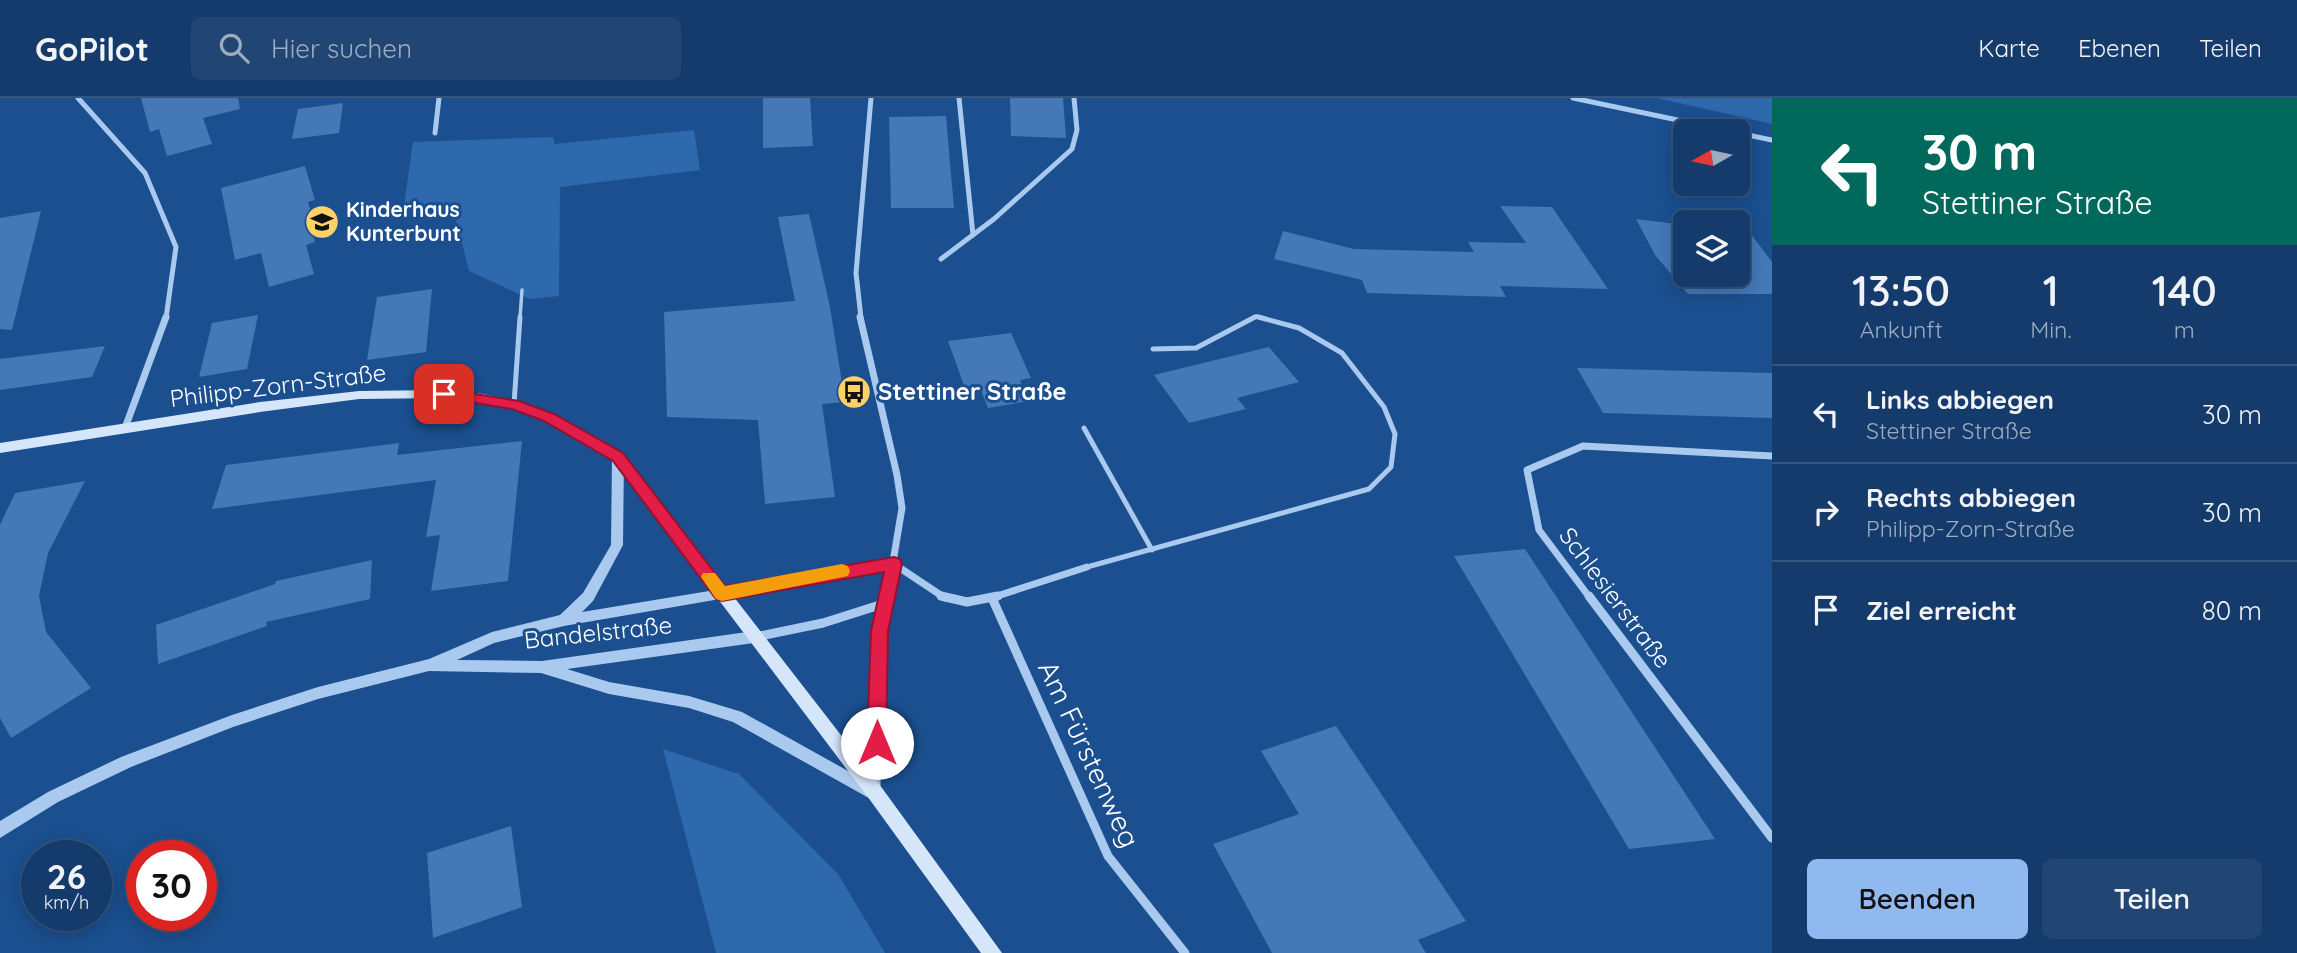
<!DOCTYPE html>
<html lang="de">
<meta charset="utf-8">
<style>
body{margin:0;font-family:Quicksand,sans-serif;background:#214673;color:#f1f3f6;height:100vh;display:flex;flex-direction:column;font-size:26px;white-space:nowrap}
*{box-sizing:border-box;margin:0}
p{font-size:23px;color:#9dadc1}
.icon{flex:none;width:38px;height:38px;fill:none;stroke:currentColor;stroke-width:2;stroke-linecap:round;stroke-linejoin:round}
.map{position:relative;flex:1;overflow:hidden}
.sheet{display:flex;flex-direction:column;background:#143b6b;width:525px}
.sheet>*{flex:none}
.top-card{background:#00695c;color:#fff;overflow:hidden}
.needle{width:46px;rotate:261deg}
.tools{position:absolute;left:1673px;top:21px;display:grid;gap:14px}
.tools a{display:grid;place-items:center;width:77px;height:77px;border-radius:10px;background:#143b6b;box-shadow:0 4px 18px #0003,0 0 0 2px #33557e;font-size:35px}
.speed{position:absolute;left:21px;top:742px;display:flex;gap:14px;font-size:35px;font-weight:700;text-align:center}
.speed>*{display:grid;place-content:center;width:91px;height:91px;border-radius:50%;background:#143b6b;box-shadow:0 4px 18px #0003,0 0 0 2px #33557e;line-height:1}
.speed small{font-size:18px;font-weight:400}
.speed .limit{border:10px solid #d22;background:#fff;color:#111}
.pin{position:absolute;display:grid;place-items:center;width:60px;height:60px;color:#fff;margin:-30px;border-radius:14px;box-shadow:0 4px 10px #0006}
.me{position:absolute;width:77px;margin:-38px;rotate:0deg;stroke-linejoin:round;filter:drop-shadow(0 0 5px #0008)}
.turn{display:flex;align-items:center;gap:24px;height:147px;padding:0 35px;font-size:32px}
.turn .icon{width:91px;height:91px;stroke-width:2.5}
.turn b{display:block;font-size:49px;line-height:60px}
.eta{display:flex;justify-content:space-evenly;align-items:center;height:119px;text-align:center}
.eta b{font-size:42px;font-weight:600;line-height:49px}
.action{display:flex;gap:14px;margin-top:auto;padding:14px 35px}
.action a{flex:1;height:80px;border-radius:10px;background:#90b9f0;color:#111;font-size:28px;font-weight:600;line-height:80px;text-align:center}
.action a+a{background:#214673;color:#f1f3f6}
ul{padding:0;list-style:none}
li{display:flex;align-items:center;gap:21px;height:98px;padding:0 35px;border-top:2px solid #33557e}
li div{flex:1}
li b{display:block;font-size:26px}
li em{font-style:normal}
header{display:flex;align-items:center;gap:42px;box-sizing:border-box;height:98px;padding:0 35px;background:#143b6b;border-bottom:2px solid #33557e}
header strong{font-size:33px}
nav{display:flex;gap:38px;margin-inline-start:auto;font-size:24px}
.search{width:490px;height:63px;background:#214673;display:flex;align-items:center;gap:18px;box-sizing:border-box;padding:0 24px;border-radius:10px;color:#9dadc1;font-size:26px}
main{display:flex;flex:1;min-height:0}
.map>svg:first-child{display:block}
.green{fill:#2e69ad}
.building{fill:#4478b7}
.lines{fill:none;stroke-linecap:round;stroke-linejoin:round}
.service-far1{stroke:#a9c9ee;stroke-width:3.5}
.service{stroke:#a9c9ee;stroke-width:5}
.minor-far2{stroke:#a9c9ee;stroke-width:5}
.minor-far1{stroke:#a9c9ee;stroke-width:7}
.minor{stroke:#a9c9ee;stroke-width:9}
.tertiary{fill:#a9c9ee;fill-rule:evenodd}
.secondary{fill:#d6e6fa;fill-rule:evenodd}
.route{fill:#e11d48;stroke:#92132f;stroke-width:2}
.slow{fill:#f59e0b}
.labels{text-anchor:middle;stroke-width:6;stroke-linejoin:round;paint-order:stroke}
.far-poi-label{font-size:21px;font-weight:bold;fill:#fff;stroke:#1b4f8f;text-anchor:start}
.street-label{font-size:24px;fill:#fff;stroke:#1b4f8f}
.poi-label{font-size:24px;font-weight:bold;fill:#fff;stroke:#1b4f8f;text-anchor:start}
.near-street-label{font-size:28px;fill:#fff;stroke:#1b4f8f}
</style>
<header>
<strong>GoPilot</strong>
<div class="search"><svg class="icon" aria-label="search" viewBox="0 0 24 24"><circle cx="10" cy="10" r="6"/><path d="M15 15l6 6"/></svg>Hier suchen</div>
<nav><a>Karte</a><a>Ebenen</a><a>Teilen</a></nav>
</header>
<main>
<div class="map">
<svg width="1772" height="855" viewBox="0 0 1772 855">
<rect width="100%" height="100%" fill="#1b4f8f"/>
<g class="green">
<path d="M1657,0H1772V26Z"/>
<path d="M694,32L700,72L560,89L559,198L530,201L469,173L454,114H403L413,44L553,39L555,46Z"/>
<path d="M663,651L739,676L838,776L885,855H716Z"/>
</g>
<g class="building">
<path d="M141,0H238L240,11L203,20L212,46L167,58L159,31L150,34Z"/>
<path d="M763,0H810L813,48L763,50Z"/>
<path d="M1010,0H1063L1066,40L1011,38Z"/>
<path d="M343,5L339,35L292,41L298,11Z"/>
<path d="M946,18L954,110H891L889,19Z"/>
<path d="M305,68L315,102L308,104L316,130L311,132L315,144L306,147L314,176L269,189L261,155L235,162L221,90Z"/>
<path d="M1500,108L1552,109L1608,191L1500,188L1506,199L1367,195L1362,182L1274,161L1283,133L1354,151L1474,154L1468,144L1526,145Z"/>
<path d="M41,113L12,232L0,231V120Z"/>
<path d="M809,116L830,209L845,304L822,306L835,399L765,406L758,322L667,319L664,214L795,203L778,119Z"/>
<path d="M1636,121L1685,127V177H1738V134L1751,136L1772,164V196H1688L1655,157Z"/>
<path d="M432,191L426,254L367,262L377,199Z"/>
<path d="M258,217L247,271L199,279L212,225Z"/>
<path d="M1011,235L1031,280L1020,282L1029,303L988,310L979,287L965,290L948,243Z"/>
<path d="M105,248L92,279L0,292V261Z"/>
<path d="M1269,249L1299,284L1237,300L1246,311L1189,325L1154,277Z"/>
<path d="M1577,270L1772,275V320L1603,315Z"/>
<path d="M522,343L508,483L431,493L440,437L426,439L436,382L212,411L226,367L399,345L397,357Z"/>
<path d="M85,383L48,455L39,498L46,534L91,590L11,640L0,620V427L15,395Z"/>
<path d="M1525,451L1715,741L1629,751L1454,458Z"/>
<path d="M372,462L370,501L266,524L267,528L158,566L156,527L275,486L276,483Z"/>
<path d="M1336,628L1466,823L1418,842L1426,855H1272L1213,746L1299,716L1261,653Z"/>
<path d="M511,728L522,809L433,840L427,755Z"/>
</g>
<g class="lines">
<g class="service-far1">
<path d="M520,220L522,192"/>
<path d="M1252,220L1256,218L1265,220"/>
</g>
<g class="service">
<path d="M1153,251L1196,250L1255,219"/>
<path d="M514,306L520,219"/>
<path d="M1084,330L1152,452"/>
<path d="M1087,469L1369,391L1391,369L1395,336L1384,309L1342,255L1299,230L1258,219"/>
</g>
<g class="minor-far2">
<path d="M78,0L145,75L176,149L166,220"/>
<path d="M959,0L973,137"/>
<path d="M1573,0L1730,33"/>
<path d="M435,35L439,0"/>
<path d="M1738,35L1772,42"/>
<path d="M941,161L994,121L1072,51L1077,32L1074,0"/>
<path d="M861,220L856,175L871,0"/>
</g>
<g class="minor-far1">
<path d="M860,219L897,377L902,410L887,500"/>
<path d="M125,330L166,219"/>
<path d="M894,466L945,500"/>
<path d="M722,496L894,466"/>
<path d="M991,500L1087,469"/>
<path d="M1590,500L1539,432L1527,372L1583,348L1772,358"/>
</g>
<g class="minor">
<path d="M941,498L967,504L998,498"/>
<path d="M1589,498L1772,740"/>
<path d="M992,500L1108,758L1185,855"/>
<path d="M755,539L823,525L886,505L887,498"/>
<path d="M876,692L877,575L886,505"/>
</g>
<path class="tertiary" d="M618,355L624,359L623,447L593,503L582,514L721,491L726,492L727,496L726,500L564,528L494,545L457,562L542,563L754,533L759,535L761,539L759,543L754,545L567,571L609,584L689,598L742,614L877,689L879,694L877,699L872,701L867,699L733,624L689,610L609,596L541,575L429,573L318,601L233,629L131,669L58,704L0,740V723L48,694L121,659L232,617L318,589L429,561L492,534L560,517L583,495L611,447L612,359Z"/>
<path class="secondary" d="M444,292L483,296L518,303L554,317L623,356L882,690L1002,855H981L870,702L613,362L544,323L512,310L483,304L444,300L359,301L260,314L0,355V345L260,304L359,293Z"/>
</g>
<path class="route" d="M444,291L519,303L554,316L623,355L725,488L894,459L900,461L902,466L888,533L886,645L883,651L877,654L870,651L867,645L871,533L884,474L722,503L716,501L613,363L544,323L512,311L439,299L437,296Z"/>
<path class="slow" d="M842,466L848,468L850,473L848,478L722,503L716,501L701,479L703,475H715L725,488Z"/>
<defs>
<g id="school-disc" transform="scale(1.75)"><circle r="9.5" fill="#ffd166" stroke="#1b4f8f"/><path d="M0-5L7-2L0 1L-7-2ZM-4 1L0 2.5L4 1V4Q0 6-4 4Z" fill="#111"/></g>
<g id="bus-disc" transform="scale(1.75)"><circle r="9.5" fill="#ffd166" stroke="#1b4f8f"/><path d="M-5-6H5V4H4V6H2V4H-2V6H-4V4H-5ZM-3.5-4V0h7V-4ZM-3.5 1.2v1.5H-2V1.2ZM2 1.2v1.5H3.5V1.2Z" fill="#111"/></g>
</defs>
<g fill-rule="evenodd">
<use href="#school-disc" x="322" y="124"/>
<use href="#bus-disc" x="854" y="294"/>
</g>
<g class="labels">
<g class="far-poi-label">
<text x="346" y="119">Kinderhaus<tspan x="346" dy="24">Kunterbunt</tspan></text>
</g>
<g class="street-label">
<text transform="translate(278 288) rotate(-7)" y="8">Philipp-Zorn-Straße</text>
<text transform="translate(1615 500) rotate(53)" y="8">Schlesierstraße</text>
<text transform="translate(598 535) rotate(-6)" y="8">Bandelstraße</text>
</g>
<g class="poi-label">
<text x="878" y="302">Stettiner Straße</text>
</g>
<g class="near-street-label">
<text transform="translate(1089 656) rotate(65)" y="10">Am Fürstenweg</text>
</g>
</g>
</svg>
<div class="tools">
<a><svg class="needle" viewBox="-14 -14 28 28"><path d="M0-13l5 13h-10z" fill="#e53935"/><path d="M0 13l5-13h-10z" fill="#9dadc1"/></svg></a>
<a><svg class="icon" aria-label="layers" viewBox="0 0 24 24"><path d="M12 4l9 5-9 5-9-5zM3 14l9 5 9-5"/></svg></a>
</div>
<div class="speed"><div>26<small>km/h</small></div><div class="limit">30</div></div>
<div class="pin" style="left:444px;top:296px;background:#d93025"><svg class="icon" aria-label="arrive" viewBox="0 0 24 24"><path d="M6 21V4h12l-3 4 3 4H6"/></svg></div>
<svg class="me" style="left:877px;top:645px" viewBox="-20 -20 40 40"><circle r="19" fill="#fff"/><path d="M0-13L10 11 0 6-10 11z" fill="#e11d48"/></svg>
</div>
<section class="sheet">
<div class="top-card">
<div class="turn"><svg class="icon" aria-label="left" viewBox="0 0 24 24"><path d="M17 20v-9H6M10 6l-5 5 5 5"/></svg><div><b>30 m</b>Stettiner Straße</div></div>
</div>
<div class="eta">
<div><b>13:50</b><p>Ankunft</p></div>
<div><b>1</b><p>Min.</p></div>
<div><b>140</b><p>m</p></div>
</div>
<ul>
<li><svg class="icon" aria-label="left" viewBox="0 0 24 24"><path d="M17 20v-9H6M10 6l-5 5 5 5"/></svg><div><b>Links abbiegen</b><p>Stettiner Straße</p></div><em>30 m</em></li>
<li><svg class="icon" aria-label="right" viewBox="0 0 24 24"><path d="M7 20v-9h11M14 6l5 5-5 5"/></svg><div><b>Rechts abbiegen</b><p>Philipp-Zorn-Straße</p></div><em>30 m</em></li>
<li><svg class="icon" aria-label="arrive" viewBox="0 0 24 24"><path d="M6 21V4h12l-3 4 3 4H6"/></svg><div><b>Ziel erreicht</b></div><em>80 m</em></li>
</ul>
<div class="action"><a>Beenden</a><a>Teilen</a></div>
</section>
</main>
